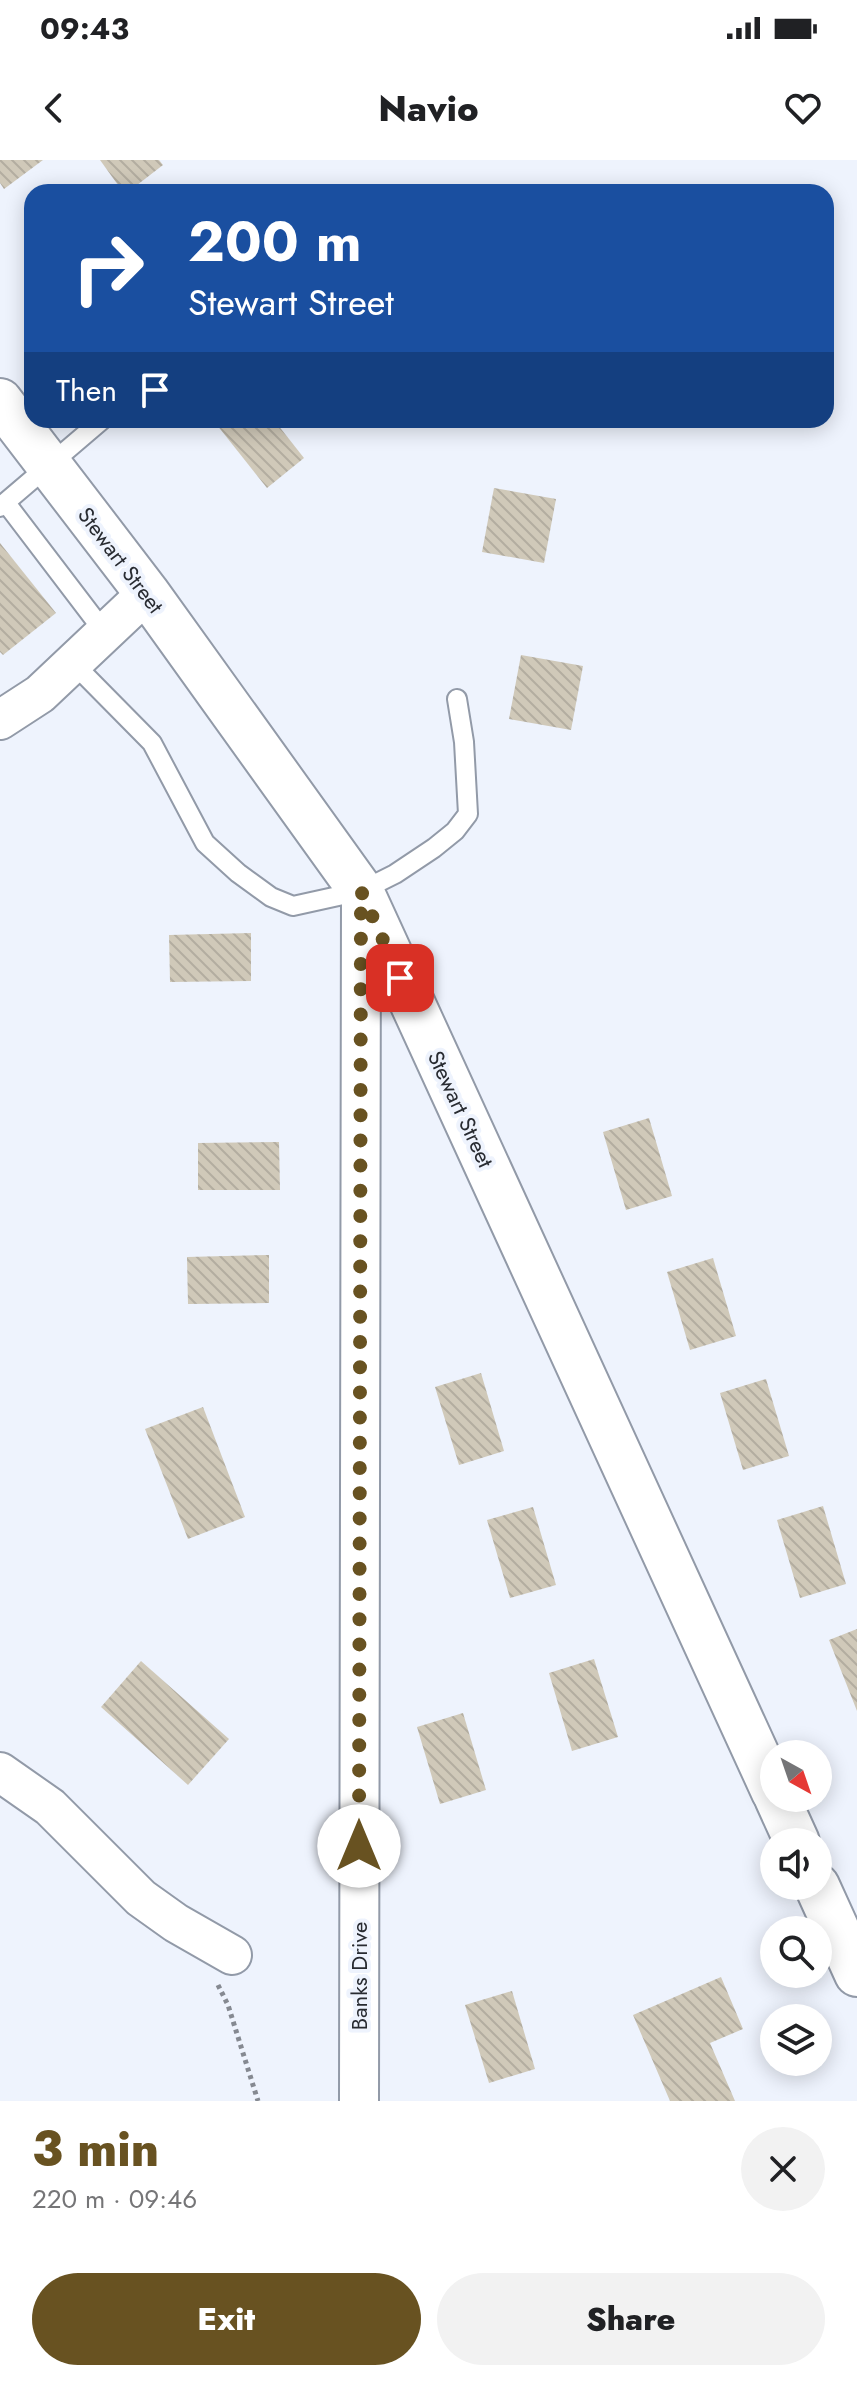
<!DOCTYPE html>
<meta charset="utf-8">
<style>
body{margin:0;font-family:Jost,sans-serif;background:#f2f2f2;color:#202124;height:100vh;display:flex;flex-direction:column;font-size:30px;white-space:nowrap}
*{box-sizing:border-box;margin:0}
p{font-size:26px;color:#757577}
.icon{flex:none;width:44px;height:44px;fill:none;stroke:currentColor;stroke-width:2;stroke-linecap:round;stroke-linejoin:round}
.map{position:relative;height:1941px;overflow:hidden}
.details{display:flex;flex-direction:column;background:#fff;flex:1}
.details>*{flex:none}
.banner{position:absolute;left:24px;top:24px;width:810px;height:244px;border-radius:24px;box-shadow:0 4px 20px #0003;background:#1a4fa0;color:#fff;overflow:hidden}
.needle{width:52px;rotate:140deg}
.fabs{position:absolute;left:760px;top:1580px;display:grid;gap:16px}
.fabs a{display:grid;place-items:center;width:72px;height:72px;border-radius:50%;background:#fff;box-shadow:0 4px 20px #0003;font-size:40px}
.pin{position:absolute;display:grid;place-items:center;width:68px;height:68px;color:#fff;margin:-34px;border-radius:16px;box-shadow:0 4px 12px #0006}
.me{position:absolute;width:88px;margin:-44px;rotate:0deg;stroke-linejoin:round;filter:drop-shadow(0 0 6px #0008)}
.turn{display:flex;align-items:center;gap:28px;height:168px;padding:0 32px;font-size:36px}
.turn .icon{width:104px;height:104px;stroke-width:2.5}
.turn b{display:block;font-size:56px;line-height:68px}
.then{display:flex;align-items:center;height:76px;padding:0 32px;background:#0003;gap:16px;font-size:30px}
.round{display:grid;place-items:center;flex:none;width:84px;height:84px;border-radius:42px;background:#f2f2f2}
.summary{display:flex;align-items:center;justify-content:space-between;height:136px;padding:0 32px}
h1{font-size:48px;font-weight:800;line-height:60px;color:#685221}
.cta{display:flex;gap:16px;margin-top:auto;padding:16px 32px}
.cta a{flex:1;height:92px;border-radius:48px;background:#685221;color:#fff;font-size:32px;font-weight:800;line-height:92px;text-align:center}
.cta a+a{background:#f2f2f2;color:#202124}
.status{display:flex;justify-content:space-between;align-items:center;height:56px;padding:0 40px;background:#fff;direction:ltr}
.status svg{height:22px;fill:currentColor}
header{display:flex;justify-content:space-between;align-items:center;height:104px;padding:0 32px;background:#fff;font-size:36px;font-weight:800}
.map>svg:first-child{display:block}
.building{fill:url(#building-back-hatch)}
.lines{fill:none;stroke-linecap:round;stroke-linejoin:round}
.service-casing{stroke:#929aa8;stroke-width:22}
.minor-casing{stroke:#929aa8;stroke-width:42}
.tertiary-casing{stroke:#929aa8;stroke-width:48}
.path{stroke:#858991;stroke-width:5;stroke-dasharray:4 4;stroke-linecap:butt}
.service{stroke:#fff;stroke-width:18}
.minor{stroke:#fff;stroke-width:38}
.tertiary{stroke:#fff;stroke-width:44}
.route{stroke:#685221;stroke-width:14;stroke-dasharray:0 25.2}
.labels{text-anchor:middle;stroke-width:8;stroke-linejoin:round;paint-order:stroke}
.street-label{font-size:22px;fill:#282b31;stroke:#eef3fd}
</style>
<div class="status"><b>09:43</b><svg viewBox="0 0 49 12"><path d="M0 12V9h3v3zM5 12V6h3v6zM10 12V3h3v9zM15 12V0h3v12zM26 1h20v11H26zM47 4h2v5h-2z"/></svg></div>
<header><svg class="icon" aria-label="back" viewBox="0 0 24 24"><path d="M15 5l-7 7 7 7"/></svg>Navio<svg class="icon" aria-label="heart" viewBox="0 0 24 24"><path d="M12 20l-8-8c-3-5 5-10 8-4 3-6 11-1 8 4z"/></svg></header>
<div class="map">
<svg width="857" height="1941" viewBox="0 0 857 1941">
<defs>
<pattern id="building-back-hatch" width="6" height="6" patternUnits="userSpaceOnUse" patternTransform="scale(2)"><rect width="6" height="6" fill="#d0c9b9"/><path d="M-1 5l2 2M0 0l6 6M5-1l2 2" fill="none" stroke="#b3ada0"/></pattern>
</defs>
<rect width="100%" height="100%" fill="#eef3fd"/>
<g class="building">
<path d="M0,0H43L4,29L0,23Z"/>
<path d="M100,0H159L163,5L128,32H123Z"/>
<path d="M32,83V100L24,89Z"/>
<path d="M213,260H274L304,298L267,328Z"/>
<path d="M494,328L556,339L544,403L482,392Z"/>
<path d="M0,383L56,453L3,495L0,492Z"/>
<path d="M521,495L583,506L571,570L509,559Z"/>
<path d="M251,773V821L170,822L169,775Z"/>
<path d="M649,958L672,1036L626,1050L603,972Z"/>
<path d="M279,982L280,1030H198V983Z"/>
<path d="M269,1095V1143L188,1144L187,1097Z"/>
<path d="M713,1098L736,1176L690,1190L667,1112Z"/>
<path d="M481,1213L504,1291L459,1305L435,1227Z"/>
<path d="M766,1219L789,1296L743,1310L720,1233Z"/>
<path d="M203,1247L245,1357L188,1379L145,1269Z"/>
<path d="M823,1346L846,1424L800,1438L777,1360Z"/>
<path d="M533,1347L556,1425L510,1438L487,1360Z"/>
<path d="M857,1469V1551L829,1480Z"/>
<path d="M594,1499L618,1577L572,1591L549,1513Z"/>
<path d="M141,1501L229,1579L188,1625L101,1547Z"/>
<path d="M463,1553L486,1630L440,1644L417,1567Z"/>
<path d="M721,1817L743,1869L710,1883L735,1941H670L633,1855Z"/>
<path d="M512,1831L535,1909L489,1923L465,1845Z"/>
</g>
<g class="lines">
<g class="service-casing">
<g id="service">
<path d="M6,343L105,473"/>
<path d="M0,347L102,260"/>
<path d="M73,503L152,583L205,683L238,713L271,737L293,746L361,731L395,714L434,688L455,671L468,654L464,582L457,539"/>
</g>
</g>
<g class="minor-casing">
<g id="minor">
<path d="M0,560L40,534L147,433"/>
<path d="M0,1612L50,1647L141,1738L176,1763L232,1795"/>
<path d="M359,1941L361,734"/>
</g>
</g>
<g class="tertiary-casing">
<g id="tertiary">
<path d="M0,241L147,433L361,731L774,1632"/>
<path d="M777,1638L797,1682"/>
<path d="M817,1726L857,1814"/>
</g>
</g>
<path class="path" d="M218,1825L228,1845L258,1941"/>
<use href="#service" class="service"/>
<use href="#minor" class="minor"/>
<use href="#tertiary" class="tertiary"/>
</g>
<g class="lines">
<path class="route" d="M359,1686L361,731L400,818"/>
</g>
<g class="labels">
<g class="street-label">
<text transform="translate(121 400) rotate(53)" y="8">Stewart Street</text>
<text transform="translate(461 949) rotate(65)" y="8">Stewart Street</text>
<text transform="translate(359 1816) rotate(-90)" y="8">Banks Drive</text>
</g>
</g>
</svg>
<div class="fabs">
<a><svg class="needle" viewBox="-14 -14 28 28"><path d="M0-13l5 13h-10z" fill="#e53935"/><path d="M0 13l5-13h-10z" fill="#757577"/></svg></a>
<a><svg class="icon" aria-label="sound" viewBox="0 0 24 24"><path d="M4 9h4l5-4v14l-5-4H4zM17 9q2 3 0 6"/></svg></a>
<a><svg class="icon" aria-label="search" viewBox="0 0 24 24"><circle cx="10" cy="10" r="6"/><path d="M15 15l6 6"/></svg></a>
<a><svg class="icon" aria-label="layers" viewBox="0 0 24 24"><path d="M12 4l9 5-9 5-9-5zM3 14l9 5 9-5"/></svg></a>
</div>
<div class="pin" style="left:400px;top:818px;background:#d93025"><svg class="icon" aria-label="arrive" viewBox="0 0 24 24"><path d="M6 21V4h12l-3 4 3 4H6"/></svg></div>
<svg class="me" style="left:359px;top:1686px" viewBox="-20 -20 40 40"><circle r="19" fill="#fff"/><path d="M0-13L10 11 0 6-10 11z" fill="#685221"/></svg>
<div class="banner">
<div class="turn"><svg class="icon" aria-label="right" viewBox="0 0 24 24"><path d="M7 20v-9h11M14 6l5 5-5 5"/></svg><div><b>200 m</b>Stewart Street</div></div>
<div class="then">Then<svg class="icon" aria-label="arrive" viewBox="0 0 24 24"><path d="M6 21V4h12l-3 4 3 4H6"/></svg></div>
</div>
</div>
<section class="details">
<div class="summary"><div><h1>3 min</h1><p>220 m · 09:46</p></div><a class="round"><svg class="icon" aria-label="close" viewBox="0 0 24 24"><path d="M6 6l12 12M18 6L6 18"/></svg></a></div>
<div class="cta"><a>Exit</a><a>Share</a></div>
</section>
